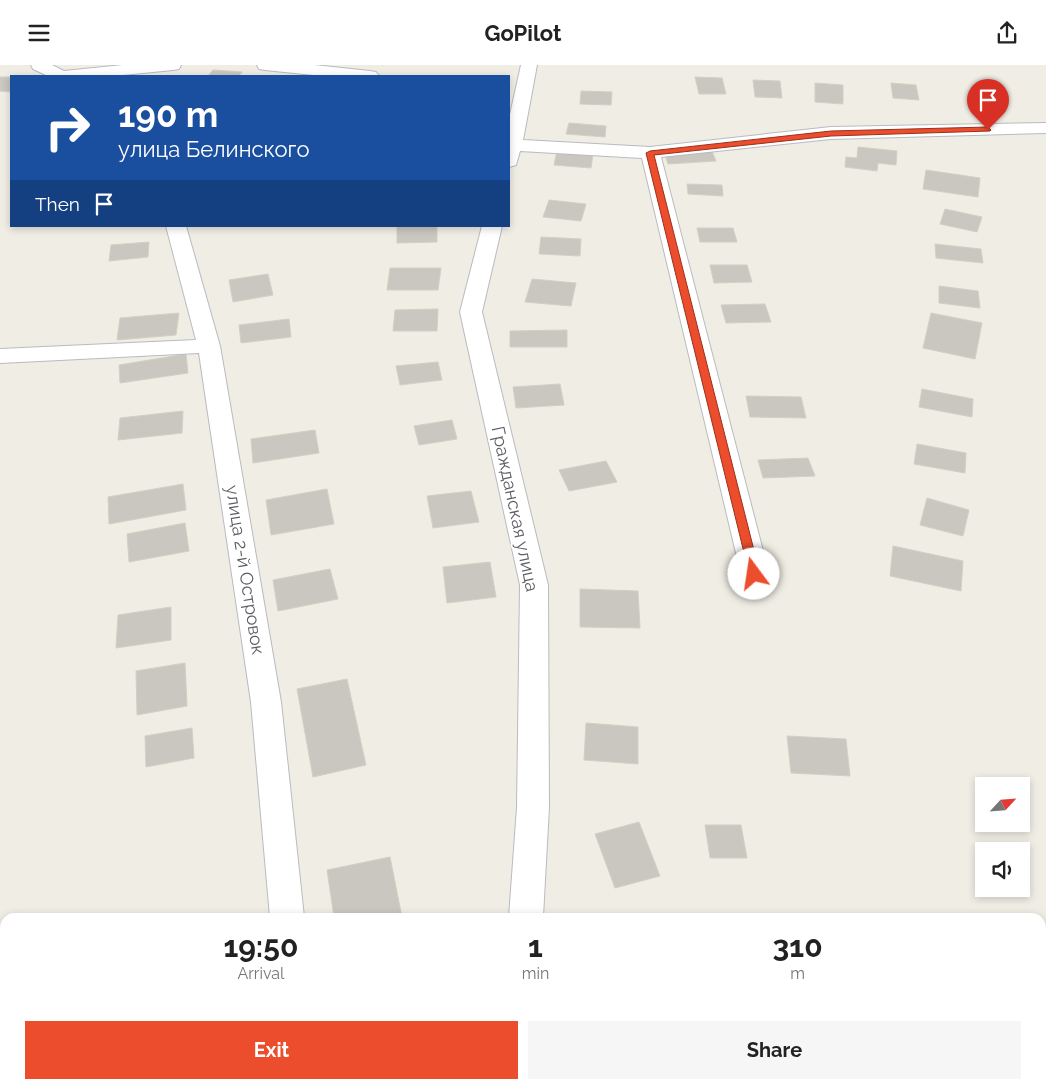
<!DOCTYPE html>
<meta charset="utf-8">
<style>
body{margin:0;font-family:Raleway,sans-serif;background:#f6f6f6;color:#222;height:100vh;display:flex;flex-direction:column;font-size:19px;white-space:nowrap}
*{box-sizing:border-box;margin:0}
p{font-size:16px;color:#767676}
.icon{flex:none;width:28px;height:28px;fill:none;stroke:currentColor;stroke-width:2;stroke-linecap:round;stroke-linejoin:round}
.map{position:relative;flex:1;overflow:hidden}
.details{position:absolute;left:0px;top:848px;width:1046px;height:176px;display:flex;flex-direction:column;background:#fff;border-radius:15px 15px 0 0;box-shadow:0 2px 8px #0003}
.details>*{flex:none}
.top-card{position:absolute;left:10px;top:10px;width:500px;height:152px;border-radius:0px;box-shadow:0 2px 8px #0003;background:#1a4fa0;color:#fff;overflow:hidden}
.needle{width:32px;rotate:64deg}
.buttons{position:absolute;left:975px;top:712px;display:grid;gap:10px}
.buttons a{display:grid;place-items:center;width:55px;height:55px;border-radius:0px;background:#fff;box-shadow:0 2px 8px #0003;font-size:25px}
.pin{position:absolute;display:grid;place-items:center;width:42px;height:42px;color:#fff;margin:-51px -21px;border-radius:50% 50% 50% 0;rotate:-45deg;box-shadow:0 0 5px #0007}
.pin .icon{rotate:45deg}
.me{position:absolute;width:55px;margin:-28px;rotate:346deg;stroke-linejoin:round;filter:drop-shadow(0 0 4px #0008)}
.turn{display:flex;align-items:center;gap:18px;height:105px;padding:0 25px;font-size:22px}
.turn .icon{width:65px;height:65px;stroke-width:2.5}
.turn b{display:block;font-size:35px;line-height:42px}
.then{display:flex;align-items:center;height:48px;padding:0 25px;background:#0003;gap:10px;font-size:19px}
.eta{display:flex;justify-content:space-evenly;align-items:center;height:85px;text-align:center}
.eta b{font-size:30px;font-weight:700;line-height:35px}
.cta{display:flex;gap:10px;margin-top:auto;padding:10px 25px}
.cta a{flex:1;height:58px;border-radius:0px;background:#ec4d2c;color:#fff;font-size:20px;font-weight:700;line-height:58px;text-align:center}
.cta a+a{background:#f6f6f6;color:#222}
header{display:flex;justify-content:space-between;align-items:center;height:65px;padding:0 25px;background:#fff;font-size:22px;font-weight:700}
.map>svg:first-child{display:block}
.lines{fill:none;stroke-linecap:round;stroke-linejoin:round}
.stream{fill:#a3ceff;fill-rule:evenodd}
.building{fill:#cac7c1;stroke:#d3d0c2}
.minor-casing{stroke:#b9bbc0;stroke-width:2}
.minor{fill:#fff;fill-rule:evenodd}
.route{fill:#ec4d2c;stroke:#99321d}
.labels{text-anchor:middle;stroke-width:4;stroke-linejoin:round;paint-order:stroke}
.street-label{font-size:18px;fill:#5c5f65;stroke:#fff}
</style>
<header><svg class="icon" aria-label="menu" viewBox="0 0 24 24"><path d="M4 6h16M4 12h16M4 18h16"/></svg>GoPilot<svg class="icon" aria-label="share" viewBox="0 0 24 24"><path d="M12 15V3M7 8l5-5 5 5M5 13v7h14v-7"/></svg></header>
<div class="map">
<svg width="1046" height="1023" viewBox="0 0 1046 1023">
<rect width="100%" height="100%" fill="#efede4"/>
<g class="lines">
<g class="stream">
<path d="M1041,973L1046,975V987L1041,985Z"/>
<path d="M0,1008L5,1011V1019H10L12,1023H0Z"/>
<path d="M885,1019H904L902,1023H883Z"/>
</g>
</g>
<g class="building">
<path d="M213,5L242,7L239,11H208Z"/>
<path d="M0,12H11V27L0,26Z"/>
<path d="M695,12L722,13L726,29H699Z"/>
<path d="M753,15L780,16L782,33L755,32Z"/>
<path d="M815,18L843,20V39L815,37Z"/>
<path d="M891,18L916,20L919,35L893,33Z"/>
<path d="M581,26L612,27L611,40L580,39Z"/>
<path d="M569,58L606,61L605,72L566,69Z"/>
<path d="M858,82L897,86L896,100L878,98L877,106L845,102L846,92L857,93Z"/>
<path d="M711,84L716,96L668,99L664,86Z"/>
<path d="M557,86L593,89L591,103L554,100Z"/>
<path d="M926,105L980,113L978,132L923,124Z"/>
<path d="M687,119L722,120L723,131L688,129Z"/>
<path d="M549,135L586,139L581,156L543,152Z"/>
<path d="M945,144L982,152L977,167L940,159Z"/>
<path d="M397,161H437V177L397,178Z"/>
<path d="M697,163H733L737,177H700Z"/>
<path d="M541,172L581,174L580,191L539,189Z"/>
<path d="M149,177L148,192L109,196L111,180Z"/>
<path d="M935,179L981,184L983,198L936,193Z"/>
<path d="M710,200H747L752,217L714,218Z"/>
<path d="M390,203H441L438,225H387Z"/>
<path d="M268,209L273,230L233,237L229,215Z"/>
<path d="M532,214L576,218L571,241L525,237Z"/>
<path d="M939,221L978,226L980,243L939,238Z"/>
<path d="M765,239L771,257L726,258L721,240Z"/>
<path d="M438,244L437,266H393L395,245Z"/>
<path d="M179,248L176,270L117,275L120,253Z"/>
<path d="M931,248L982,258L975,294L923,283Z"/>
<path d="M289,254L291,272L241,278L239,260Z"/>
<path d="M567,265V282H510V266Z"/>
<path d="M186,289L188,308L120,318L119,300Z"/>
<path d="M438,297L442,315L400,320L396,301Z"/>
<path d="M560,319L564,340L516,343L513,322Z"/>
<path d="M922,324L973,334L972,352L919,342Z"/>
<path d="M746,331L801,332L806,353L750,352Z"/>
<path d="M183,346L182,368L118,375L120,353Z"/>
<path d="M452,355L457,374L419,380L414,361Z"/>
<path d="M315,365L319,388L253,398L251,374Z"/>
<path d="M917,379L966,388L965,408L914,399Z"/>
<path d="M808,393L815,411L763,413L758,395Z"/>
<path d="M606,396L617,417L569,426L559,405Z"/>
<path d="M183,419L186,445L109,459L108,432Z"/>
<path d="M327,424L334,459L271,470L266,435Z"/>
<path d="M471,426L479,457L433,463L427,431Z"/>
<path d="M927,433L969,445L963,471L920,460Z"/>
<path d="M185,458L189,486L129,497L127,469Z"/>
<path d="M893,481L963,496L961,526L890,511Z"/>
<path d="M490,497L496,532L447,538L443,502Z"/>
<path d="M330,504L338,534L278,546L273,515Z"/>
<path d="M580,524L638,526L640,563L580,562Z"/>
<path d="M171,542V575L116,583L118,550Z"/>
<path d="M185,598L187,641L137,650L136,606Z"/>
<path d="M347,614L366,700L313,712L297,624Z"/>
<path d="M586,658L638,662V699L584,695Z"/>
<path d="M192,663L194,693L146,702L145,671Z"/>
<path d="M787,671L846,674L850,711L791,708Z"/>
<path d="M639,757L660,811L615,823L595,769Z"/>
<path d="M705,760H741L747,793H710Z"/>
<path d="M390,792L402,852H334L327,805Z"/>
<path d="M587,1019H626L628,1023H580Z"/>
</g>
<g class="lines">
<g class="minor-casing">
<g id="minor">
<path d="M31,0H52L64,6L123,0H181L179,4L173,5L113,11H48L33,4Z"/>
<path d="M257,0H314L370,6L376,7L379,11H323L265,5L259,4Z"/>
<path d="M521,0H537L523,75L650,82L831,62L1046,58V68L831,74L661,92L769,509L765,516L755,519L745,516L741,509L642,93L520,86L516,100L509,102V54Z"/>
<path d="M166,161H186L220,281L281,637L304,852H270L251,637L199,288L0,298V284L196,275Z"/>
<path d="M482,161H502L482,247L548,520L549,742L543,852H509L517,742L520,520L460,247Z"/>
<rect x="1041" y="924" width="5" height="36"/>
<path d="M283,1019H321L322,1023H284Z"/>
<rect x="504" y="1019" width="38" height="4"/>
<path d="M788,1019H831L829,1023H786Z"/>
</g>
</g>
<use href="#minor" class="minor"/>
</g>
<path class="route" d="M988,62L991,65L990,66L831,71L654,90L760,509L754,514L750,512L646,88L650,86L831,66Z"/>
<g class="labels">
<g class="street-label">
<text transform="translate(515 444) rotate(78)" y="6">Гражданская улица</text>
<text transform="translate(245 505) rotate(81)" y="6">улица 2-й Островок</text>
</g>
</g>
</svg>
<div class="buttons">
<a><svg class="needle" viewBox="-14 -14 28 28"><path d="M0-13l5 13h-10z" fill="#e53935"/><path d="M0 13l5-13h-10z" fill="#767676"/></svg></a>
<a><svg class="icon" aria-label="sound" viewBox="0 0 24 24"><path d="M4 9h4l5-4v14l-5-4H4zM17 9q2 3 0 6"/></svg></a>
</div>
<div class="pin" style="left:988px;top:65px;background:#d93025"><svg class="icon" aria-label="arrive" viewBox="0 0 24 24"><path d="M6 21V4h12l-3 4 3 4H6"/></svg></div>
<svg class="me" style="left:754px;top:509px" viewBox="-20 -20 40 40"><circle r="19" fill="#fff"/><path d="M0-13L10 11 0 6-10 11z" fill="#ec4d2c"/></svg>
<div class="top-card">
<div class="turn"><svg class="icon" aria-label="right" viewBox="0 0 24 24"><path d="M7 20v-9h11M14 6l5 5-5 5"/></svg><div><b>190 m</b>улица Белинского</div></div>
<div class="then">Then<svg class="icon" aria-label="arrive" viewBox="0 0 24 24"><path d="M6 21V4h12l-3 4 3 4H6"/></svg></div>
</div>
<section class="details">
<div class="eta">
<div><b>19:50</b><p>Arrival</p></div>
<div><b>1</b><p>min</p></div>
<div><b>310</b><p>m</p></div>
</div>
<div class="cta"><a>Exit</a><a>Share</a></div>
</section>
</div>
